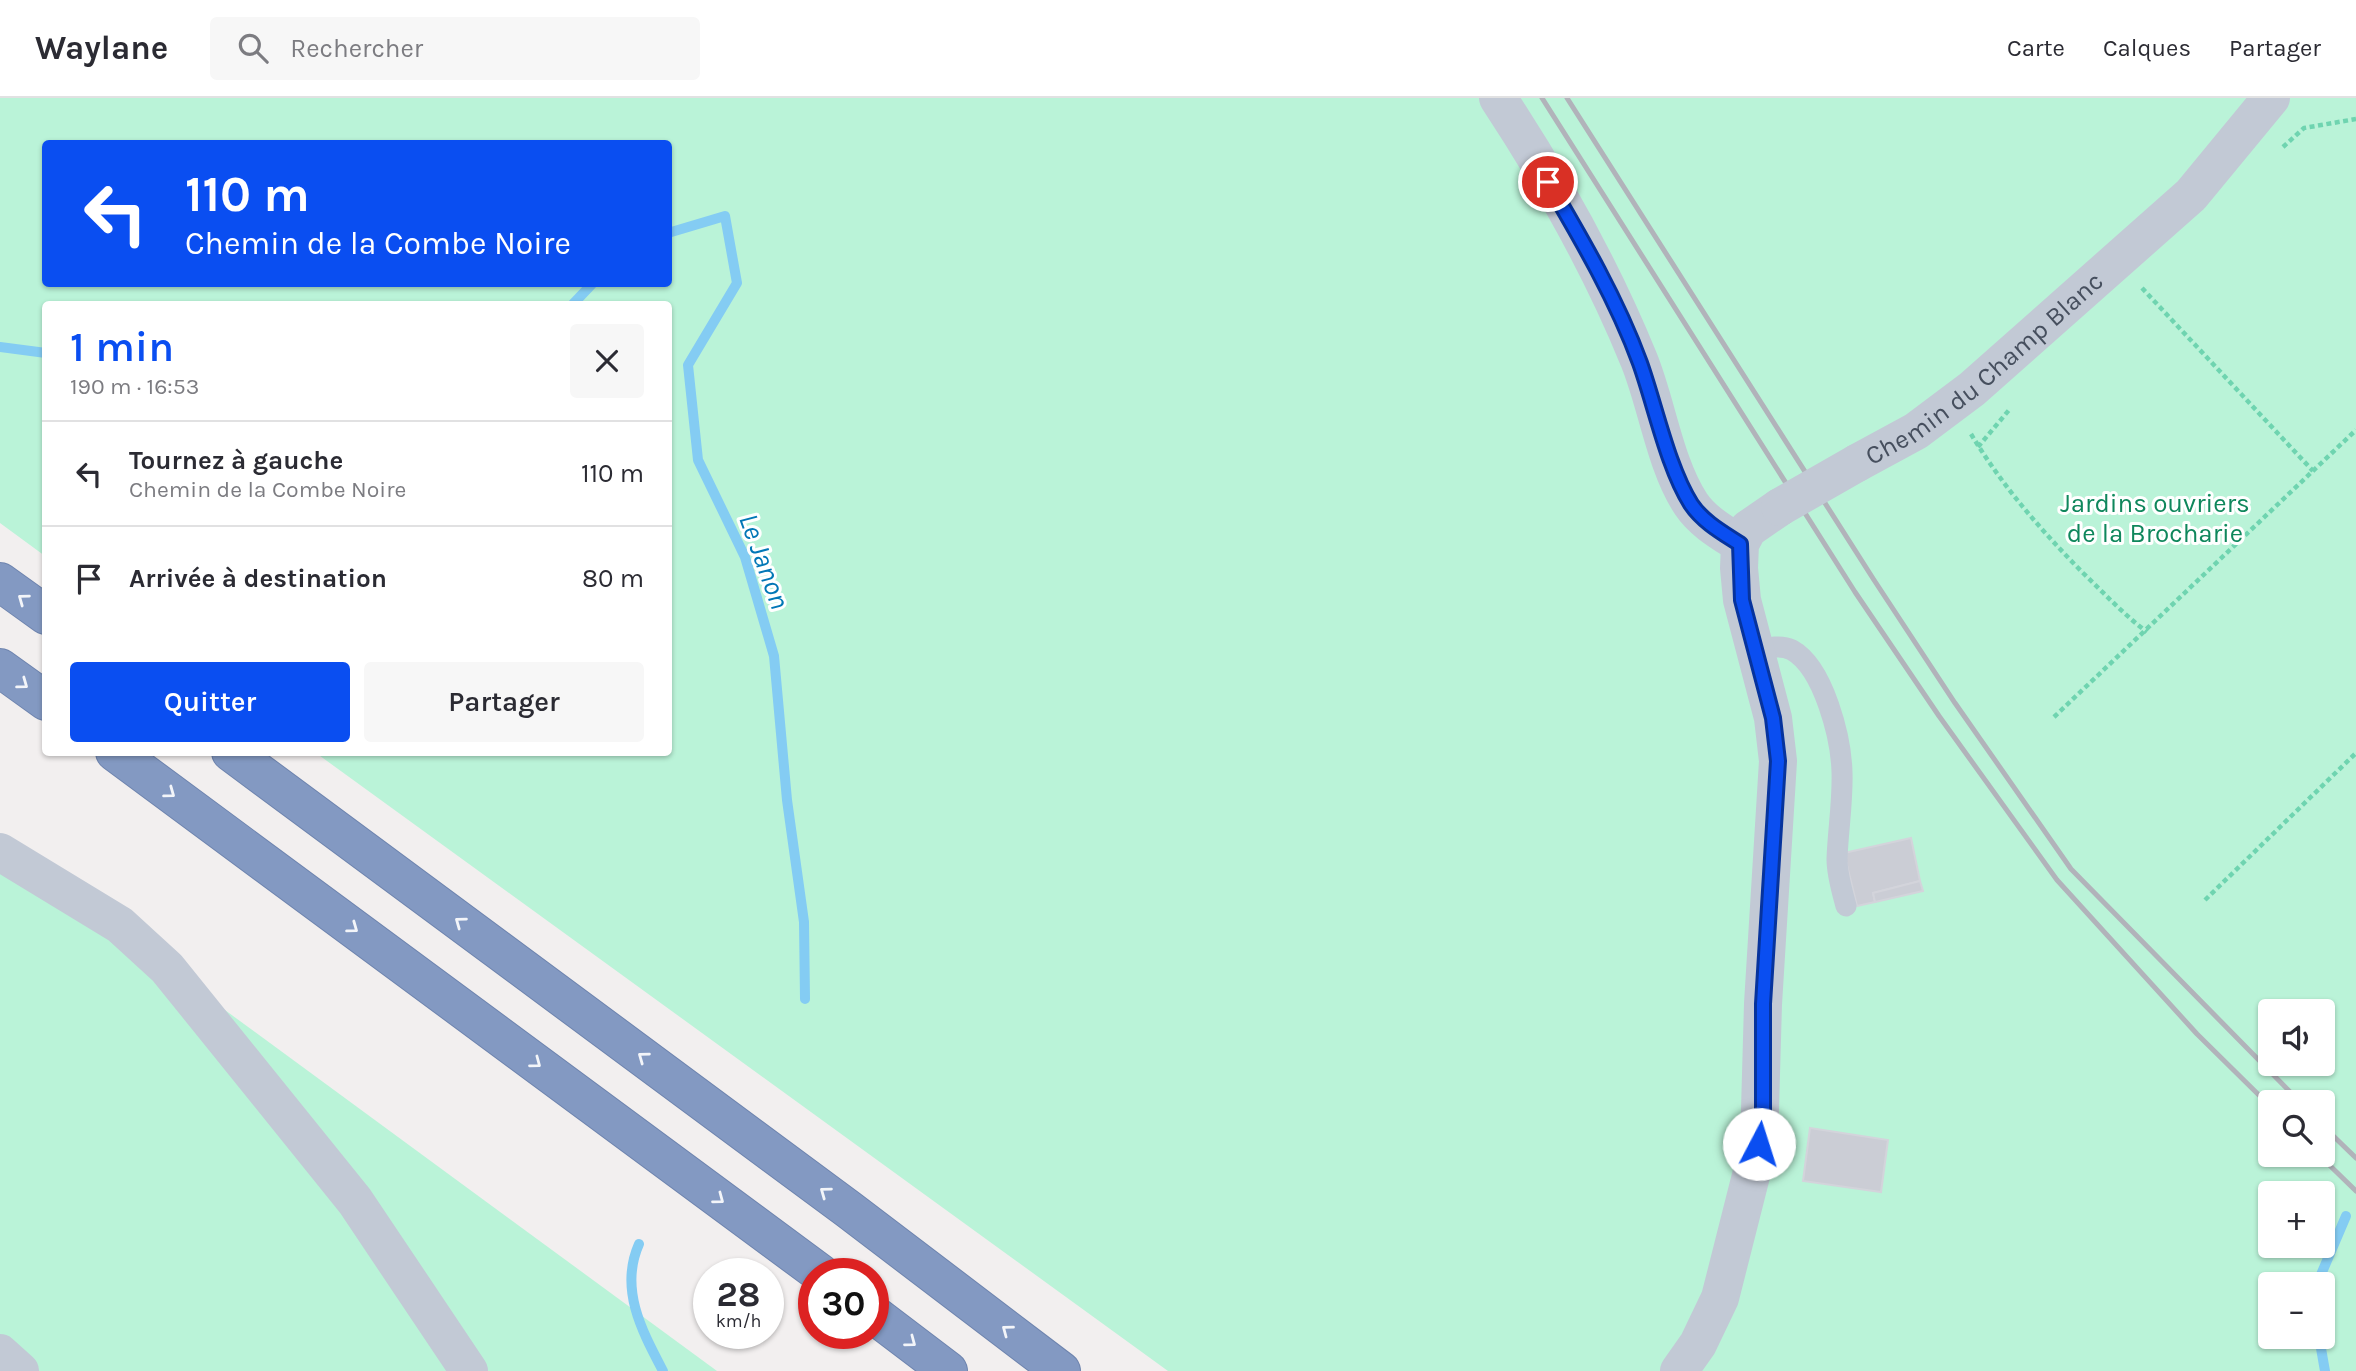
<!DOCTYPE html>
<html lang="fr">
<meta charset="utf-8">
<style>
body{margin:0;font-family:Karla,sans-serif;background:#f7f7f7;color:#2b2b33;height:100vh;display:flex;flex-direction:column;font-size:26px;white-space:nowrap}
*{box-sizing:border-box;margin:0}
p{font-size:23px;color:#7c7c81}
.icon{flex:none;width:38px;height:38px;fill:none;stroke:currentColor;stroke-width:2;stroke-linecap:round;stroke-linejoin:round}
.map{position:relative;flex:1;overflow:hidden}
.panel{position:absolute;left:42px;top:203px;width:630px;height:455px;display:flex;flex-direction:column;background:#fff;border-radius:7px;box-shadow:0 2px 5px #0004}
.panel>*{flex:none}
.top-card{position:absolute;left:42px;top:42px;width:630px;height:147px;border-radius:7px;box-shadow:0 2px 5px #0004;background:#0a4ef1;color:#fff;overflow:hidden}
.buttons{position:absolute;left:2258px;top:901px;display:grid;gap:14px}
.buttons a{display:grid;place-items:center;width:77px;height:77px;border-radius:7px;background:#fff;box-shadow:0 2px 5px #0004;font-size:35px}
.speed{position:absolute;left:693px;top:1160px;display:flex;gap:14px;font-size:35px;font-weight:700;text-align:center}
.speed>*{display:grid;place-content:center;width:91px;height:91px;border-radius:50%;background:#fff;box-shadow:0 2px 5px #0004;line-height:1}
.speed small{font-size:18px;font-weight:400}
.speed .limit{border:10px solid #d22;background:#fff;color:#111}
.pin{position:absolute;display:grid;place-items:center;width:60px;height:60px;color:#fff;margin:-30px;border:4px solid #fff;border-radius:50%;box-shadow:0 2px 7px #0007}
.me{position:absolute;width:77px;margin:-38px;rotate:5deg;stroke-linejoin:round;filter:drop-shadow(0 0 5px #0008)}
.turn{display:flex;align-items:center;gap:24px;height:147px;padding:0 28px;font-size:32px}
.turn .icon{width:91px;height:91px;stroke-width:2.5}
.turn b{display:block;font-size:49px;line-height:60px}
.round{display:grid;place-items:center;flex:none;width:74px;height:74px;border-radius:7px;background:#f7f7f7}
.overview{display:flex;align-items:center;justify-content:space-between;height:119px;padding:0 28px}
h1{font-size:42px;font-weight:600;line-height:52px;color:#0a4ef1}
.cta{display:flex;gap:14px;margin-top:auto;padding:14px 28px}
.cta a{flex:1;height:80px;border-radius:7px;background:#0a4ef1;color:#fff;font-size:28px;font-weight:600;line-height:80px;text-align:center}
.cta a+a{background:#f7f7f7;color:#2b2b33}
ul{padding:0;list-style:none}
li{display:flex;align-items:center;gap:21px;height:105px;padding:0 28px;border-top:2px solid #e1e1e2}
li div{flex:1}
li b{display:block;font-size:26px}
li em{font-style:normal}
header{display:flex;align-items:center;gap:42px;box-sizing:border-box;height:98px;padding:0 35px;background:#fff;border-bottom:2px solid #e1e1e2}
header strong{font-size:33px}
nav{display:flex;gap:38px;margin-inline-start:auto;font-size:24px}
.search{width:490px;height:63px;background:#f7f7f7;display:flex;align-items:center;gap:18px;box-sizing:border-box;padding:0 24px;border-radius:7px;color:#7c7c81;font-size:26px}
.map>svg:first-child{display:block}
.green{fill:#baf3d8;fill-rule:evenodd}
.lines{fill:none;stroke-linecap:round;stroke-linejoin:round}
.stream{stroke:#84ccf3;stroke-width:10}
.building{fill:#cbcdd5;stroke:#d3d4db;stroke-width:2}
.highway-casing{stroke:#6e84ae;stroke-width:40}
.path{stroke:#6fd4b0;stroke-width:4.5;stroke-dasharray:5 3.5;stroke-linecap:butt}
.lane{stroke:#c2c9d5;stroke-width:21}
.street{stroke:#c2c9d5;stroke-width:38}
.highway{stroke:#8399c2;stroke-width:38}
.rail{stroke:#b1b3ba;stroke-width:5}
.street-bridge{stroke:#c2c9d5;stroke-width:38}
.oneway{stroke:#f3f5f9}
.route-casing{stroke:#06339d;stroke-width:18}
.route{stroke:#0a4ef1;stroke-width:12}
.labels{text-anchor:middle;stroke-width:6;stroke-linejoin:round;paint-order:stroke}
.street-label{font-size:26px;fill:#464f5e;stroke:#fff}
.park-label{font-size:26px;fill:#0f875c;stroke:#fff}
.water-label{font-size:28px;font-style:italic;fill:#0177b6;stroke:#fff}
</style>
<header>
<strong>Waylane</strong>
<div class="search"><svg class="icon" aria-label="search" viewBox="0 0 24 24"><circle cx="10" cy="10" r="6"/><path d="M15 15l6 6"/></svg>Rechercher</div>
<nav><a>Carte</a><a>Calques</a><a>Partager</a></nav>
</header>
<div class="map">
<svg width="2356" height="1273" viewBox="0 0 2356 1273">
<rect width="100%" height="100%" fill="#f2efef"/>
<g class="green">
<path d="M0,0H2356V1273H1168L316,655L668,654V206H46L45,458L0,425ZM46,46H668V186H46ZM2270,914H2322V966H2270ZM2270,1004H2322V1057H2270ZM2270,1096H2322V1148H2270ZM2270,1186H2322V1239H2270Z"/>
<path d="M0,747L717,1273H0Z"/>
</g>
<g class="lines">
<g class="stream">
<path d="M668,135L725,118L737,185L688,267L698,362L745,459L774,558L787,702L804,824L805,901"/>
<path d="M573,206L592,186"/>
<path d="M0,249L46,255"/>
<path d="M639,1146C619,1191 642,1233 663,1273"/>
<path d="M2317,1186L2346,1118"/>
<path d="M2319,1239L2325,1273"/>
</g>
</g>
<g class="building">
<path d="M1911,740L1920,783L1873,795L1875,804L1857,808L1844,755Z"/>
<path d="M1920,783L1923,793L1875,804L1873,795Z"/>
<path d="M1810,1030L1888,1042L1881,1094L1803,1083Z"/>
</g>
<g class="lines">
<g class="highway-casing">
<g id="highway">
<path d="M0,484L46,517"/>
<path d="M0,570L46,603"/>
<path d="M115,654L821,1176"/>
<path d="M231,654L848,1111L1061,1273"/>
<path d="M873,1216L948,1273"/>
</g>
</g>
<g class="path">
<path d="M2283,49L2304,30L2356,21"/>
<path d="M2142,190L2313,373"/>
<path d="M1971,336C2003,389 2040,431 2083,475C2104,495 2123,516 2147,534"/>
<path d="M1978,349L2009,312"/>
<path d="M2054,619L2356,332"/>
<path d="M2205,802L2356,655"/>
</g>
<path class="lane" d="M1755,553C1767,550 1780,546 1792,552C1824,570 1841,640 1842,674C1843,703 1838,732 1837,761C1837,777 1842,793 1846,808"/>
<g class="street">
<path d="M1498,0C1552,82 1602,171 1639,262C1657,306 1665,367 1691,406C1703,424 1723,435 1740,446"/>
<path id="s1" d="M1857,365L1916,333L1972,291L2191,97L2271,0"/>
<path d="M0,754L120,827L167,870L355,1103L469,1273"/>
<path d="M0,1255L20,1273"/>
<path d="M1679,1273L1698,1246L1720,1200L1759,1046L1763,906L1778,663L1773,620L1742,502L1739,470L1740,446L1748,431L1780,409"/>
</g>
<use href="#highway" class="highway"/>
<g class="rail">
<path d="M1542,0L1855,494L1939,618L2057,782L2197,936L2270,1008"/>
<path d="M1567,0L1874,482L1955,605L2071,771L2300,1004"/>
<path d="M2322,1027L2356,1060"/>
<path d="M2319,1057L2356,1093"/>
</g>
<path class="street-bridge" d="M1780,409L1857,365"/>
</g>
<defs><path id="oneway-chevron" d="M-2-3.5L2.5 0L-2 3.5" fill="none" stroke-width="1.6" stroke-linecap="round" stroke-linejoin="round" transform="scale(1.75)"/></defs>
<g class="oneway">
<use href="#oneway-chevron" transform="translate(23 501) rotate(-144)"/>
<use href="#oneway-chevron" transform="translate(23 586) rotate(36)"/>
<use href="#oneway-chevron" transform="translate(170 695) rotate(36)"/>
<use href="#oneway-chevron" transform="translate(460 824) rotate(-144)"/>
<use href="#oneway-chevron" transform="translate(353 830) rotate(36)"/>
<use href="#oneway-chevron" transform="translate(643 959) rotate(-144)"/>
<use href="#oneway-chevron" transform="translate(536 965) rotate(37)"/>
<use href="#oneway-chevron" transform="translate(825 1094) rotate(-144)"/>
<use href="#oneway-chevron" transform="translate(719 1101) rotate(37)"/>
<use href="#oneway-chevron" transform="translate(1007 1232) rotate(-143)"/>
<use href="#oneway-chevron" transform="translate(911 1244) rotate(37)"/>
</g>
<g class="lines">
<g class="route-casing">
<path id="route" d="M1548,84C1582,142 1617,202 1640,265C1655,307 1668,370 1691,406C1703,424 1723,435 1740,446L1742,502L1773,620L1778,663L1763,906V1013L1759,1046"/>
</g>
<use href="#route" class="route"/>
</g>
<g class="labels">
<g class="street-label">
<text dy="9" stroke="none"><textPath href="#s1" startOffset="159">Chemin du Champ Blanc</textPath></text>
</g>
<g class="park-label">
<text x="2155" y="414">Jardins ouvriers<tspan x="2155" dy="30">de la Brocharie</tspan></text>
</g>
<g class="water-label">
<text transform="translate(765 463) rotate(70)" y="10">Le Janon</text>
</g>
</g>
</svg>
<div class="buttons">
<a><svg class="icon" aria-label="sound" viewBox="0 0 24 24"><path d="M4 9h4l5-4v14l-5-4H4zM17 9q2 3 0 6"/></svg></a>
<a><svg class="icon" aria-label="search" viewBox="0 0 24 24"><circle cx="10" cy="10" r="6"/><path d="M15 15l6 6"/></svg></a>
<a>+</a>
<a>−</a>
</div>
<div class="speed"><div>28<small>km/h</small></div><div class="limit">30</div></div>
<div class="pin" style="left:1548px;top:84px;background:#d93025"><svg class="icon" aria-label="arrive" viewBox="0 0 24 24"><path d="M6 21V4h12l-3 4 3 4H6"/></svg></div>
<svg class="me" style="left:1759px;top:1046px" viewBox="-20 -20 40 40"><circle r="19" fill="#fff"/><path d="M0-13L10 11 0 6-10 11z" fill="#0a4ef1"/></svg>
<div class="top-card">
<div class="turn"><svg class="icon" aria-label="left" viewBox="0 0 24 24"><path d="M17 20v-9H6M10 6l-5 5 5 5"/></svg><div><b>110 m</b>Chemin de la Combe Noire</div></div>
</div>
<section class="panel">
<div class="overview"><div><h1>1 min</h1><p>190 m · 16:53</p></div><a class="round"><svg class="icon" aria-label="close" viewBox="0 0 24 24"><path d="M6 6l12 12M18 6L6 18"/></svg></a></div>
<ul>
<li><svg class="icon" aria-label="left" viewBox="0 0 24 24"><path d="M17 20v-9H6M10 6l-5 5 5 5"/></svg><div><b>Tournez à gauche</b><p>Chemin de la Combe Noire</p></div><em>110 m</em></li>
<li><svg class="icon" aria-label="arrive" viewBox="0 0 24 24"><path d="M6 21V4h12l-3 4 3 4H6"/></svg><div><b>Arrivée à destination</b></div><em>80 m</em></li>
</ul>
<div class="cta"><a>Quitter</a><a>Partager</a></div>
</section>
</div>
